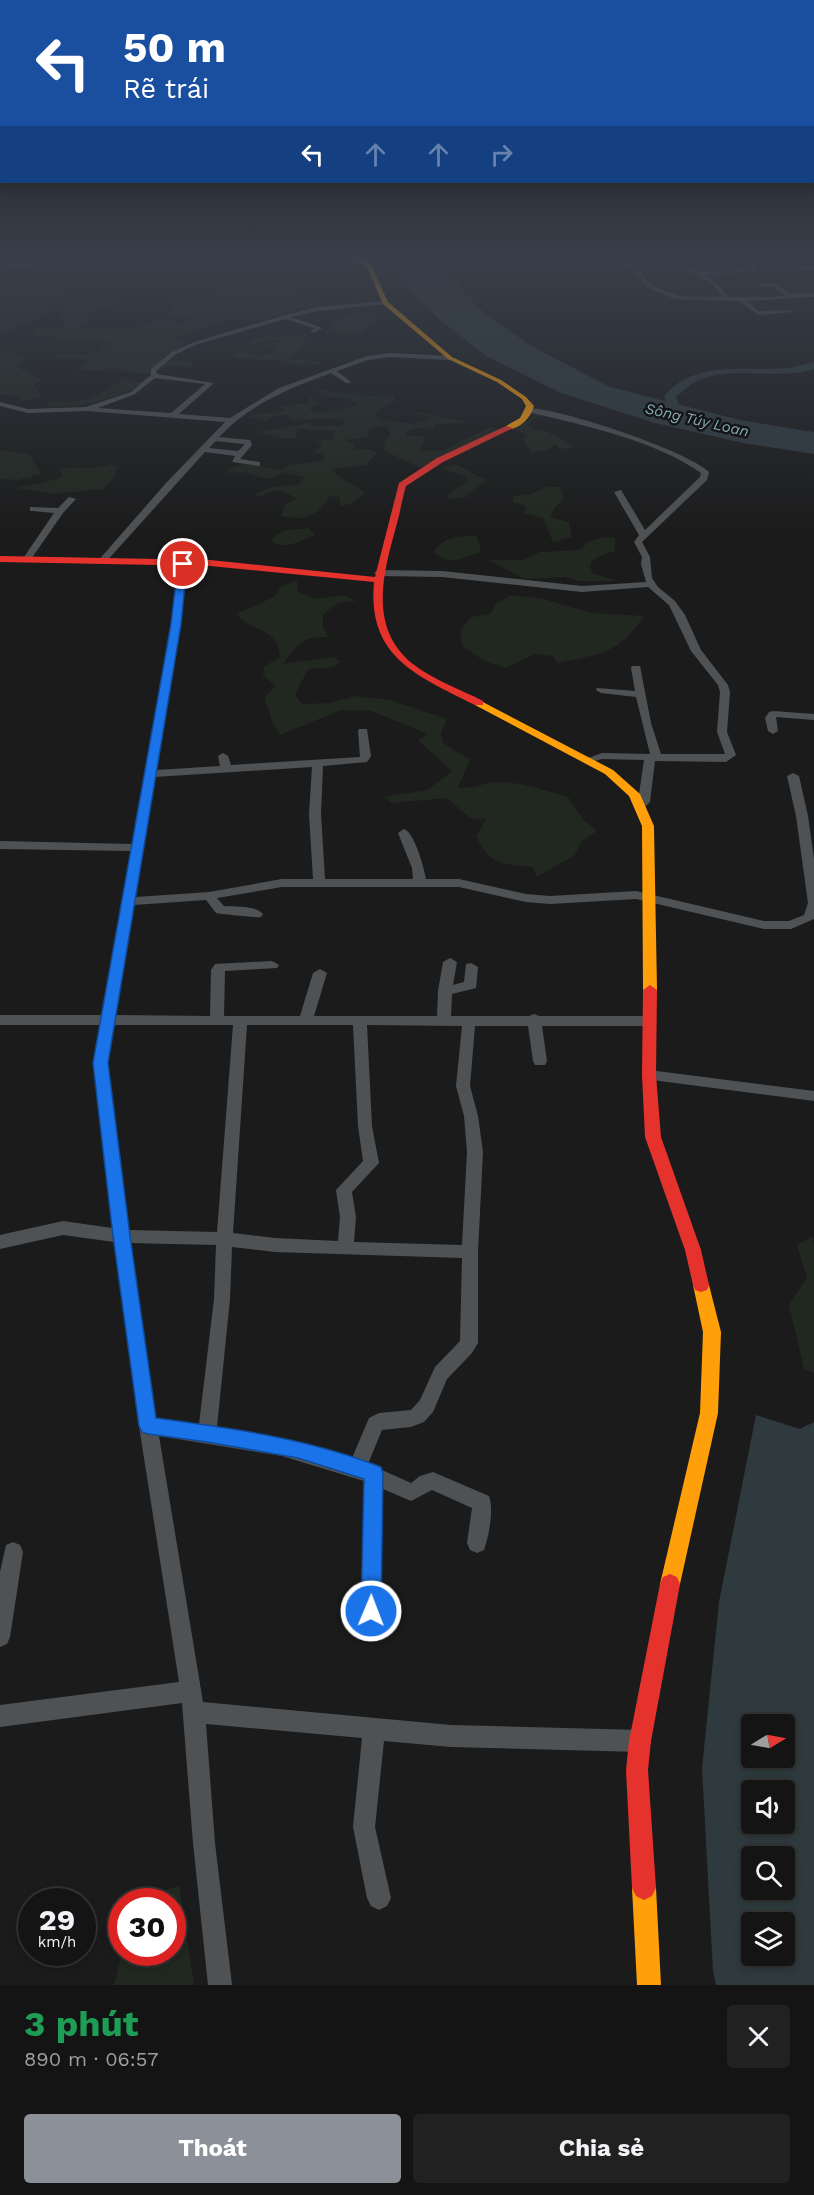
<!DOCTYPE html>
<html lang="vi">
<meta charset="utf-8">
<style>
body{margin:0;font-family:"Work Sans",sans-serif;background:#212122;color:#f1f3f6;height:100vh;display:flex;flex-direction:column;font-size:22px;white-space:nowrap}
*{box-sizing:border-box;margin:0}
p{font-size:20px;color:#9d9ea0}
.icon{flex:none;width:33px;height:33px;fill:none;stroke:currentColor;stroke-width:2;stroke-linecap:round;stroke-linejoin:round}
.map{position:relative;height:1985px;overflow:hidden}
.side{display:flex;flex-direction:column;background:#141414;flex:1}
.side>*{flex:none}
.guide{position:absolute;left:0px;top:0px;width:814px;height:183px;box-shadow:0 3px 9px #0003,0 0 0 2px #333334;background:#1a4fa0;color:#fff;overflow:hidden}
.needle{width:39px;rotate:80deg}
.controls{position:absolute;left:741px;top:1714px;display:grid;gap:12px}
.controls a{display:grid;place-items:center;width:54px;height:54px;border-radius:6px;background:#141414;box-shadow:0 3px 9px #0003,0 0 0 2px #333334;font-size:30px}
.speed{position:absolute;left:18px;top:1888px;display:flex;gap:12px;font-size:30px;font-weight:700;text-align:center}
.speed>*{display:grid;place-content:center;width:78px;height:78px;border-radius:50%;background:#141414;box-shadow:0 3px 9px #0003,0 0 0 2px #333334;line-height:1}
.speed small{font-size:15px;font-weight:400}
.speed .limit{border:9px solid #d22;background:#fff;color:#111}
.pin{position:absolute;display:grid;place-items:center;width:51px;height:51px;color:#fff;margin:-26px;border:3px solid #fff;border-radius:50%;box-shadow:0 2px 6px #0007}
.me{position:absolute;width:66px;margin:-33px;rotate:1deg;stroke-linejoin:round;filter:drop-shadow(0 0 4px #0008)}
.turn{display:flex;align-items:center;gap:21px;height:126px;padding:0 24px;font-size:27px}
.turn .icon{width:78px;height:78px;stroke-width:2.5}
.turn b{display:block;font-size:42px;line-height:51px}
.lanes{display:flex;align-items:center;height:57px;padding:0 24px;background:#0003;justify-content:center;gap:30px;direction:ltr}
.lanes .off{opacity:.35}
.round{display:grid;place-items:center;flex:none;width:63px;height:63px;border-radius:6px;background:#212122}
.head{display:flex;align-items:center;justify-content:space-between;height:102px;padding:0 24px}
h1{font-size:36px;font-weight:700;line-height:45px;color:#1e9e55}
.cta{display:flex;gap:12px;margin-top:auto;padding:12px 24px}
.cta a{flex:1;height:69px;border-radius:6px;background:#8c9099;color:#fff;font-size:24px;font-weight:700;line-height:69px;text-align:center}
.cta a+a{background:#212122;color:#f1f3f6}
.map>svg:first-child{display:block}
.green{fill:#212820}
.water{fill:#2e3a3d;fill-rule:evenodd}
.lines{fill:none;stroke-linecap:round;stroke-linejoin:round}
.river{fill:#2e3a3d;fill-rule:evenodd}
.street{fill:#4f5254;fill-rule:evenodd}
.slow{fill:#ff9f0a;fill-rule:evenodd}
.jam{fill:#e5322d;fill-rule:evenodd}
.route{fill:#1a73e8;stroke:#114b97;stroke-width:1.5}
.labels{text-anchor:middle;stroke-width:5;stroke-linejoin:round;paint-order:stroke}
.far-water-label{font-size:15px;font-style:italic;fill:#85abb5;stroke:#151517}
</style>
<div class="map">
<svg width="814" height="1985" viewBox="0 0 814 1985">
<rect width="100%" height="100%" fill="#1b1b1b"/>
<g class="green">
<path d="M330,256H348L357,260L313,267L305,271L304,274L289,276L293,268L304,263L300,262L340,258Z"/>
<path d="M125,262L142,271L176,267L177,276L190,281L257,273L250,282H265L271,274L299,282L300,289L316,305L263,320H230L175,338L186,343L162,359L195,362L191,367L168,366L149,374L132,373L112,368L98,371L77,370L89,360L52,357C72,351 98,361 108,342L61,341L55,337L33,335L37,329L60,330L68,325L62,322L60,311L85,291L114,295L117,303L88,314V321L73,329C82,331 132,330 140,327C146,325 150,321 158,321C171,320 182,326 195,319L168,316L180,295L235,286L229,283L191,288L176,285L154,276L105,278L112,271L89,273L33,322L16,327L0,337V307L7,305L4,301H0V289L17,285L4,284L19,281L22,277L10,278V274L27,272L26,268Z"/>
<path d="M371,312L379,318L377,322L365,327L363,332L353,334L325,331L335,326L332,322L344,318L342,316Z"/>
<path d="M309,332V334L302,339L315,341L302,345L300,351L289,358L322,362V364L298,365L274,359L265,361L231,357L242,350C251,356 262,355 273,353L274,347L266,346L279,341L270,339L257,345L246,342L255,338L286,337Z"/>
<path d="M7,351L20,354L25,359L16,367L43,380L33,385L42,397L20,402L18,396L0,394V353Z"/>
<path d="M125,378L143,383C112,401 84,407 49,406L46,402C85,403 92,400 125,378Z"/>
<path d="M323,390C347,396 370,397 395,395L394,402L375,412L378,419C395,421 416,428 432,418L410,412L412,411L471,423L435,424L433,429L414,428L405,432L408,436H423L424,442L420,448L422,451H442L490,427L501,429L420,468L385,451L384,441L390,436L389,429L384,425L370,429L367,432L369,437L346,440L355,445L353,450L368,449L377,453L366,465L331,469C341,481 354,483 365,493L353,503L341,506L339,497L330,496C315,518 307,521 281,516L285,504L297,499C282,489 274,489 259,497L254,494L272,487L299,484L304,477L283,472C268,484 261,477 247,473C241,471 233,473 227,473C240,458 263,467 281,470L288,465L322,461L326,457L314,451L322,447L317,441L333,439L335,431L297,429L296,438H281L257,432L309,423L310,426H341L345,420C326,418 310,420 291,420L287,415L273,416L266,421L248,417C263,409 272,417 284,410L279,406L309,403V396L318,404L308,409L322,413L357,405L350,398L331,397L316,391Z"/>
<path d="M537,414L541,415L529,424L533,429C549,430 561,439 575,447L559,449L556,444L545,451L532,452L522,439L529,436L515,430Z"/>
<path d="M0,450L29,454L41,474L18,480L0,479Z"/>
<path d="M109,464L117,466L114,477L104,489L53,494L16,488C30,485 51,482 63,476L60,470C76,464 95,472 109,464Z"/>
<path d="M457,465L486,480L464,498L446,499L449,494L468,481L465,476L443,469L444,466Z"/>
<path d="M547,487H560L564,499L555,507L550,517L569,522L572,537L553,542L543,518L524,513L526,506L513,502V496L528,495Z"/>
<path d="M309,528L315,535C300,541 287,550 271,542C278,527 294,530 309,528Z"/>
<path d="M476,535L481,547L479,553C461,557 452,568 434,552C443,536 459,537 476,535Z"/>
<path d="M604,537L615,538V551L597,557L590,564L592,573L617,581H579L566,577L524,579L489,560H523L540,552L579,550L590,541Z"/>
<path d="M297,580V591L315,599L345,595L356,601L339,602L323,614V628L329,637C301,637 299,642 283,664L333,657L341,662L333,667L308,669L295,695L302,704L331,703L355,696L390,700L447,719L441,733L443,743L470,760L458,787C472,790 485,782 499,782C522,782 546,791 568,797L583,819L597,831L581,842L575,855L537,877L533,867C503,864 490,866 476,836L486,819L470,818L447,798L392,803L384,797L427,790L452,771L418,740L428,734L371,711L341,710L280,735L273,723L264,698L276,686L263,675L264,667L280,657C278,627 253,633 236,614L274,597L282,586Z"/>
<path d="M511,595L543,599L591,613L644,616C618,655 599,654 557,663L553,656L535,654L506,668L484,661L462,645L460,630L471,617L490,614L496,604Z"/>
<path d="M813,1236L814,1248V1373L804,1369L789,1305L807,1278L797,1245Z"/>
<path d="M179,1886L194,1985H114L122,1953H172V1902H134L135,1898Z"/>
</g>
<g class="water">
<path d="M400,256H443L445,270L483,312L531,346L610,387L740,420L814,432V454L743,443L655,423L561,393L486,356L439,319L414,294L401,276Z"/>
<path d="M756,1415L800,1429L814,1422V1985H716L713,1971L702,1768L719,1602ZM752,1725H784V1758H752ZM752,1791H784V1824H752ZM752,1857H784V1890H752ZM752,1923H784V1956H752Z"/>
</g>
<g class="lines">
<path class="river" d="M814,362V369C777,381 734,365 699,380C690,384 683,391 676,397L685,418L679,422L673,418L664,396C696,359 744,372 787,368C796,367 805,364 814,362Z"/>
<g class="street">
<path d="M134,256H153L44,269L8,267L0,262V257C34,275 95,260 134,256Z"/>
<path d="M605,256H613L635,265L651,285L678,296L722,297L712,284L660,256H667L698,272L753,269L745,256H751L759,271L704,275L716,282L729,297H775L785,295L774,287L759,286L761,283L777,284L790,293H814V297C791,297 769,301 746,301L759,311L790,310L793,312L758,315L739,301L675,299L647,287L631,267Z"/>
<path d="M796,259H800L803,266L814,267V271L799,269Z"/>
<path d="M385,301L387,304L318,311L291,317L323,328L313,333L310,331L314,328L285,319L198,344L176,354L156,371L157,374L214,383L179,414L230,418L279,388L367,356L389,353L450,356L453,358L450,360L389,357L368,360L337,371L350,381V383H346L331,373C290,388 250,404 219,437L250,440L252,445L240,459L260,462V466L232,462L235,456L205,452L104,564L97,562L166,483L225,422L87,411L28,413L0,406V402L28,409L86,407L131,392L151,375V369L172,352L194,342L289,314L318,307ZM155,378L205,384L171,413L98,408L135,394ZM216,441L244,444V445L238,451L209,448Z"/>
<path d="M527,408C557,407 688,451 709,472L707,480L642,542L650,557L652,578L658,587L675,601L685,615L701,650L728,685L730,692L727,732L736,755L726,762L655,761L650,802L644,808H636L634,806L638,801L644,760L602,759L588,763L583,760L602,753L650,754L636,697L601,693L596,690L597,688L635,691L631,668L632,666H640L651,723L661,754H725L717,732L720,692L718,685L691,651L669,605L648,587L582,592L442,577L378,576L374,573L378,570L442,571L582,586L646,582L641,564L642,557L634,542L639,535L614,492L621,490L645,530L700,477L701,473C657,441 580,424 527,412Z"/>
<path d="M69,497L76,499L63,513L29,562H23L22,560L54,513L33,511H30V507L58,508Z"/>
<path d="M183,561L187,564L181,624L157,770L220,766L218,756L223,753L228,756L231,765L360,757L358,731L359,729H367L371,756L367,762L323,766L321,814L325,879H413L412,868L398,833L404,829C415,833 424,868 426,879H459L526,894L550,896L636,891L764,921H789L804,915L808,903L796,816L787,776L793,773L799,776L808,816L814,859V919L791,929H764L636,899L550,904L526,902L459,887H282L217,898L224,906C237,907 254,905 263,914L261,917C257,918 222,914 216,913L206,900L134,905L116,1015L210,1016L211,970L215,964L272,961L279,965L277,968L225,971L224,1016H300L313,973L320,969L327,973L314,1016H437L438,991L443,962L450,958L457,962L453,985L464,982L466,964L471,963L478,967L476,988L452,994L451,1016H529L534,1014L539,1016H650L657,1021L650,1026H542L547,1061L545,1065H535L533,1061L528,1026H475L470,1086L478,1116L483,1152L478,1252V1343L472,1353L447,1379L433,1412L424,1422L411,1427L382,1430L368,1464L381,1467L382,1470L411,1483L420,1476L433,1472L489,1496C494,1510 489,1536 484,1550L477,1553L470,1550L467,1543L472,1508L432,1490L411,1501L383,1489L381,1611L378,1618L371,1621L364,1618L361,1611L364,1481L282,1456L159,1436L203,1702L451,1725L640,1730L648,1733L651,1741L648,1749L640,1752L451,1747L384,1741L375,1827L391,1898L387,1906L379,1910L371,1906L367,1898L353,1827L362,1738L206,1724L215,1843L232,1985H208L193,1843L182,1703L0,1727V1705L179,1682L139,1426L114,1242L63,1235L0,1249V1235L63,1221L112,1228L94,1063L101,1025H0V1015H102L131,851L0,849V841L132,844L171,624L179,564ZM312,767L309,814L313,879H282L209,892L136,897L155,777ZM114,1025H233L217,1232L128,1230L108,1063ZM247,1025H353L358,1126L363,1161L336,1190L340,1217L338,1241L275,1238L233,1233ZM367,1025L462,1026L456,1086L464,1116L467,1152L462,1245L354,1242L356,1217L352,1192L379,1163L372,1126ZM130,1243L216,1245L214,1299L199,1424L156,1419ZM232,1247L275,1252L462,1258L460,1341L435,1367L420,1400L411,1410L379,1413L369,1418L352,1458L282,1439L217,1427L230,1299Z"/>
<path d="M773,711L814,714V720L776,717L778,731L773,734L768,731L765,718L769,712Z"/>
<path d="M649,1070L814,1091V1101L644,1079L642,1075L644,1071Z"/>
<path d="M13,1542L20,1545L23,1552L10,1637L7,1644L0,1647V1572L6,1545Z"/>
</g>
<g class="slow">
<path d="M350,256H357L371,265L388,302L452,357L501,380L526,397L534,406C530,419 520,429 506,430V426L520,418L526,406L522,399L497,382L448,359L383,304L367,267Z"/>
<path d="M479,700L613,770L640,794L654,826L657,990L655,993L650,995L643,990L642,826L629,796L605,774L475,705L474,703Z"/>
<path d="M701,1278L707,1280L709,1285L721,1332L718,1413L680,1584L677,1591L670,1594L663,1591L660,1584L700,1413L703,1332L693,1285L695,1280Z"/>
<path d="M644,1876L652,1880L656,1888L661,1985H637L632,1888L636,1880Z"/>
</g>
<g class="jam">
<path d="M506,426L513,428L443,462L406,486C402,500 400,513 396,527C383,574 368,628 413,664C433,680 460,689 483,701V705H475C418,676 367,658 374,582L210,566L0,562V556L210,560L375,577L399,483L437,458Z"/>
<path d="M650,985L657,990L656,1075L661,1137L701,1250L709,1285L707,1290L701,1292L695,1290L693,1285L685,1250L645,1137L642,1075L643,990Z"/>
<path d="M670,1574L677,1577L680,1584L651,1741L648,1770L656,1888L652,1896L644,1900L636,1896L632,1888L626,1770L629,1741L660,1584L663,1577Z"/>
</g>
</g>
<linearGradient id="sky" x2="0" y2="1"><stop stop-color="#0f0f0f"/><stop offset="0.48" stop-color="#393f4a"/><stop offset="1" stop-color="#393f4a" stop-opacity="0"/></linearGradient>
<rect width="814" height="534" fill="url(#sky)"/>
<path class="route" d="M183,561L187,564L181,624L108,1063L130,1236L156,1418C232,1428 309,1439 381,1467L383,1473L381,1611L378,1619L371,1622L364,1619L361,1611L364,1479L298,1458L207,1442L148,1434L142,1432L139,1426L113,1236L93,1063L171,624L178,564Z"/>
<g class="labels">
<g class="far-water-label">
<text transform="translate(697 420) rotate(13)" y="5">Sông Túy Loan</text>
</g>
</g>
</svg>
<div class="controls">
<a><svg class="needle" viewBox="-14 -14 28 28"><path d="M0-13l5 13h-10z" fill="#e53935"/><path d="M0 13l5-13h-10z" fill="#9d9ea0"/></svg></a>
<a><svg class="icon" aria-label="sound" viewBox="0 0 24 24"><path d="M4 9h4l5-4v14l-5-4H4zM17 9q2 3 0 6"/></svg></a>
<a><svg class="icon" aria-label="search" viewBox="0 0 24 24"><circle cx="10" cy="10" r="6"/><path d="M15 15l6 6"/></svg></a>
<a><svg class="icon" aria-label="layers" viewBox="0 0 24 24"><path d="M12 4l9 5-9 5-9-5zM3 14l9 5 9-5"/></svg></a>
</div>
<div class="speed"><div>29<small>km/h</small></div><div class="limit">30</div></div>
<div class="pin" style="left:183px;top:564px;background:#d93025"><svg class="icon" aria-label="arrive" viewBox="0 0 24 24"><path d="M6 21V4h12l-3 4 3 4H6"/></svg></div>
<svg class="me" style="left:371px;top:1611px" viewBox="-20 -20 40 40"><circle r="17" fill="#1a73e8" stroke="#fff" stroke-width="3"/><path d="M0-11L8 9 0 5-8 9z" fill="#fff"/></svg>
<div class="guide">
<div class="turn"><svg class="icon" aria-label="left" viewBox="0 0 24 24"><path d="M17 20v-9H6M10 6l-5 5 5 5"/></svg><div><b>50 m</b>Rẽ trái</div></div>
<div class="lanes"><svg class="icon" aria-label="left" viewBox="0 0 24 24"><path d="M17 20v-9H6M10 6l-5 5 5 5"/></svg><svg class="icon off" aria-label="ahead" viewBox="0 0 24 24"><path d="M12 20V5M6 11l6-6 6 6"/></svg><svg class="icon off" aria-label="ahead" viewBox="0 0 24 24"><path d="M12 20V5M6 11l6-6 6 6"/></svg><svg class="icon off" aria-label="right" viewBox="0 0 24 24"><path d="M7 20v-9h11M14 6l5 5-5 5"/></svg></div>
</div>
</div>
<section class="side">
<div class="head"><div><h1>3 phút</h1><p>890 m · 06:57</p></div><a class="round"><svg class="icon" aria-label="close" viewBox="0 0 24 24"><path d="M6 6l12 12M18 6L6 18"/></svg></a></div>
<div class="cta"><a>Thoát</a><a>Chia sẻ</a></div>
</section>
